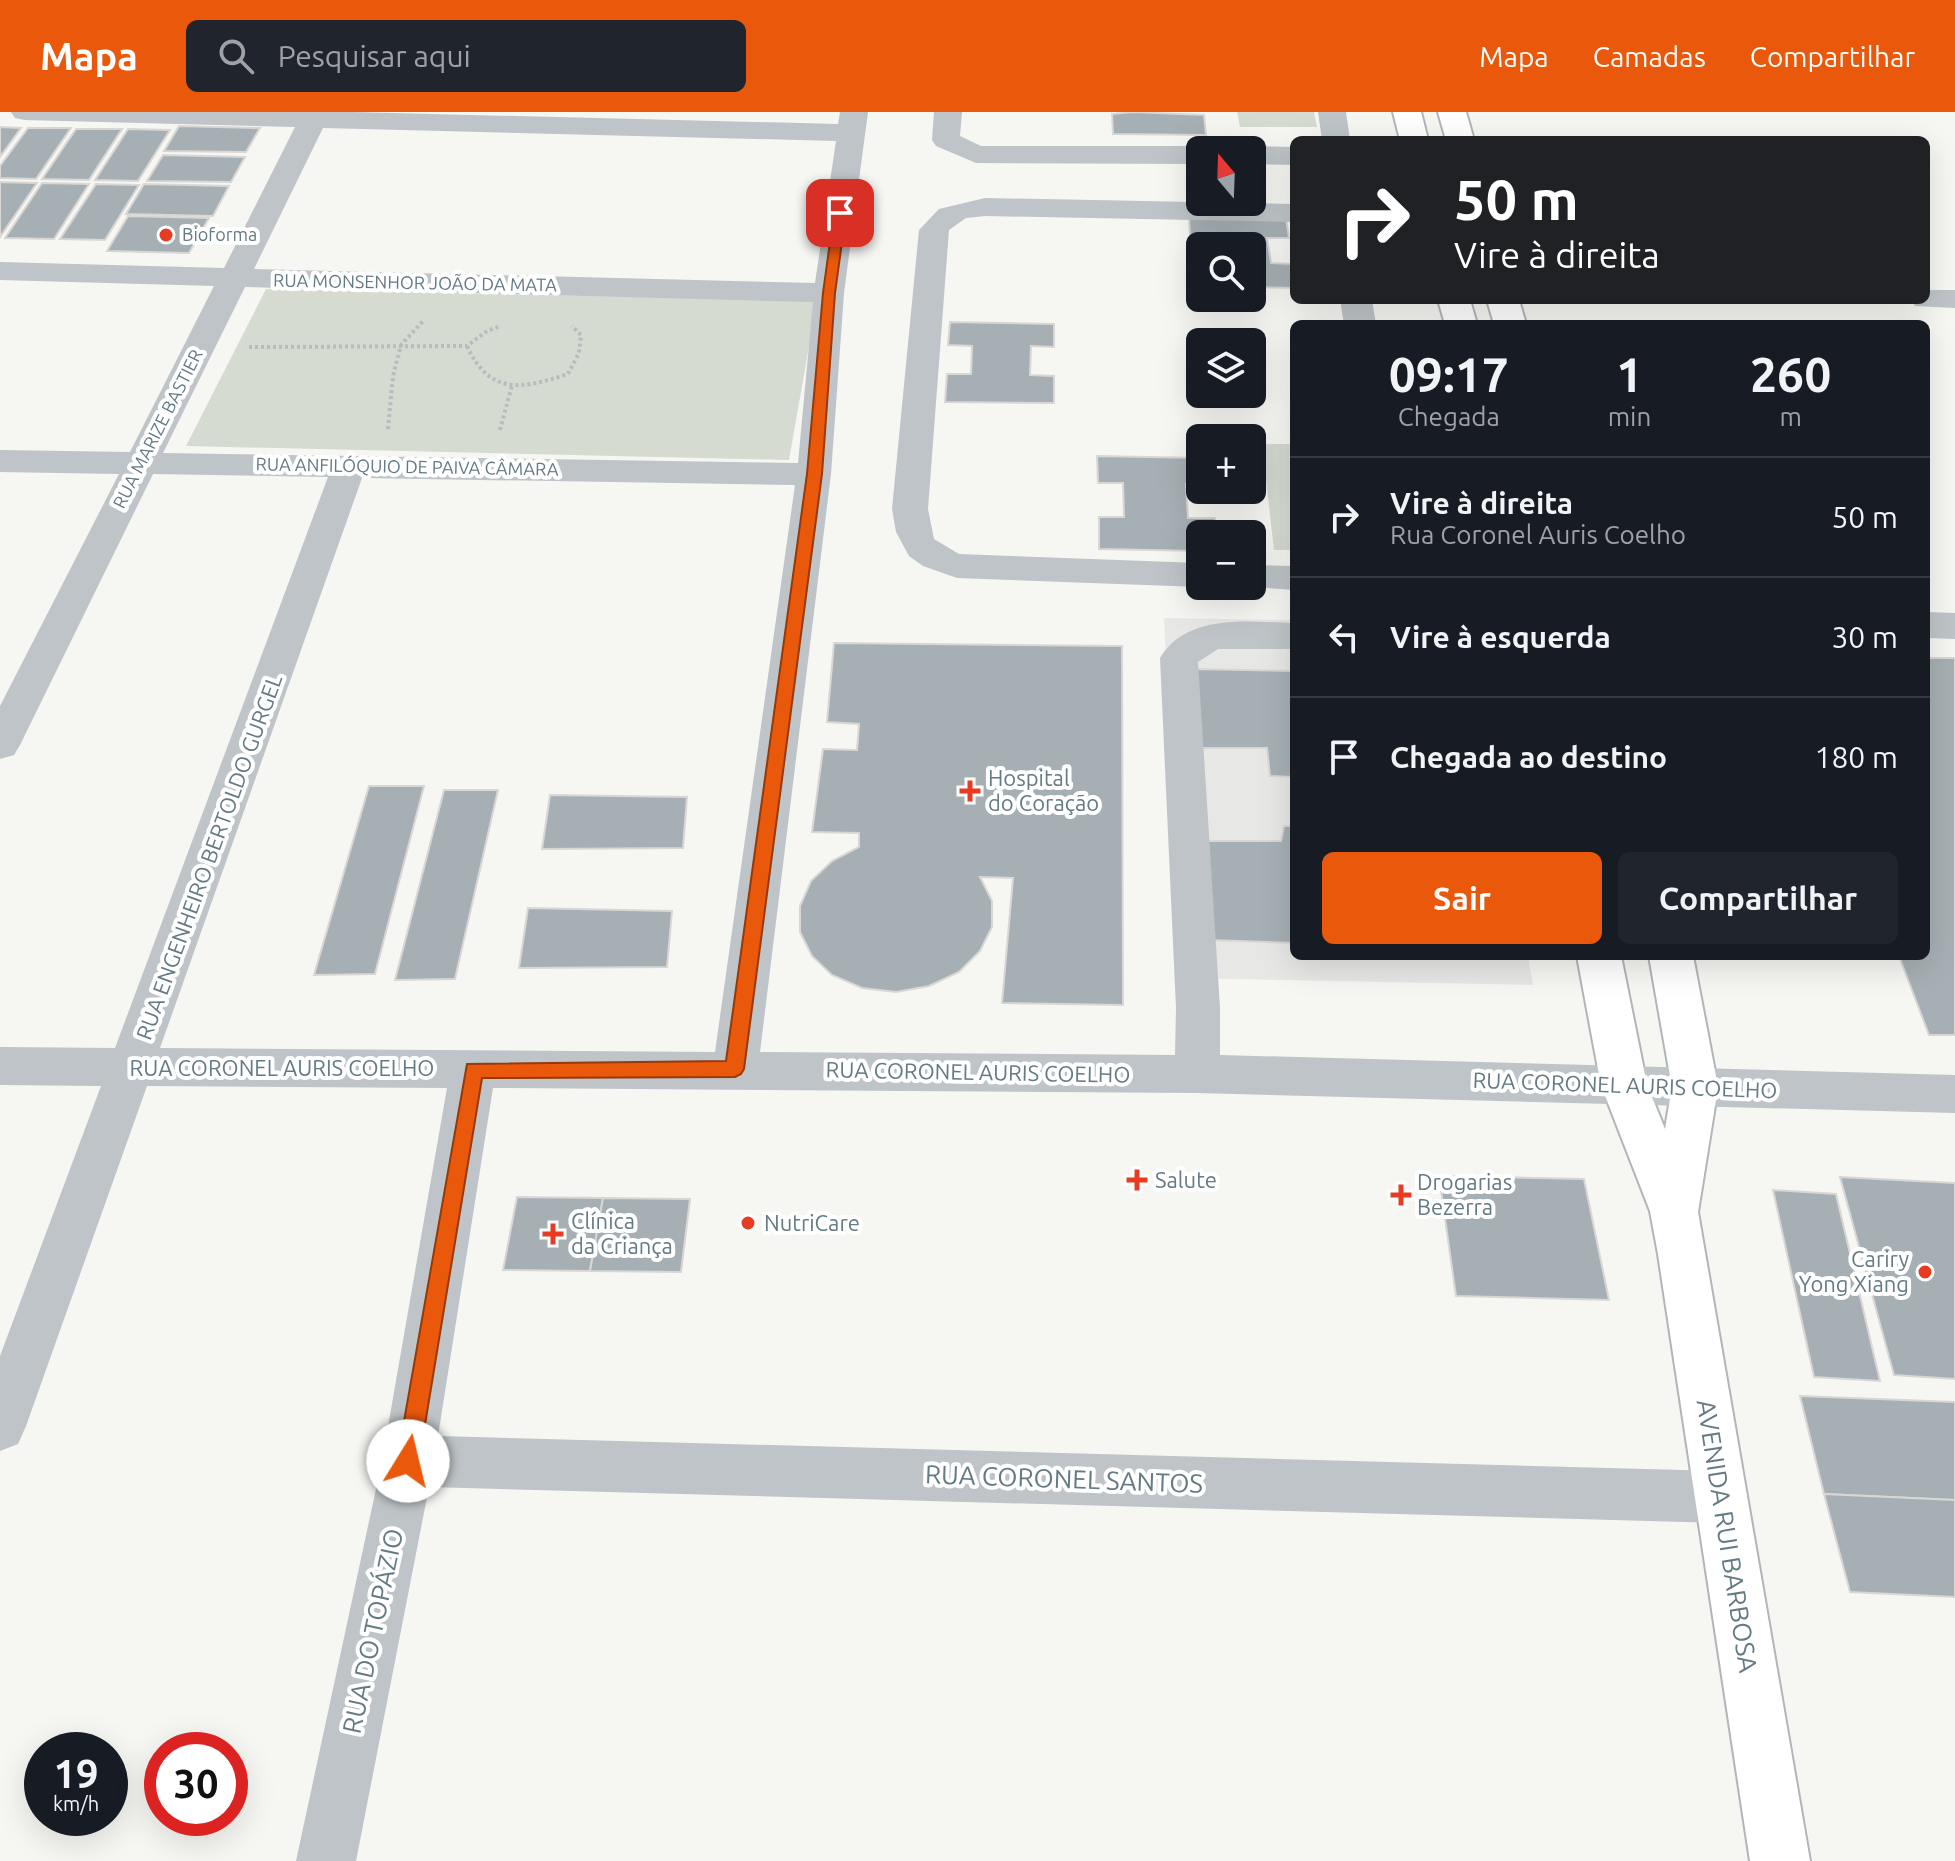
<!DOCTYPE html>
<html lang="pt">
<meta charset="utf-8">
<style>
body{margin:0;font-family:Ubuntu,sans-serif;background:#20242c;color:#f1f3f6;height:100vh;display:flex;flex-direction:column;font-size:30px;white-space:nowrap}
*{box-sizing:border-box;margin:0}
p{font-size:26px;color:#9ea1a6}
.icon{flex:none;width:44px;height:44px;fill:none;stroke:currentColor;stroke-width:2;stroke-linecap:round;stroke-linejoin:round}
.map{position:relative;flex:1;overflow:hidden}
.side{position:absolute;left:1290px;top:208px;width:640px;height:640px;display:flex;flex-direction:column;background:#171b24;border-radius:12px;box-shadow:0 8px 32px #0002}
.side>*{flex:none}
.hud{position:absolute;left:1290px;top:24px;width:640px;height:168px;border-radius:12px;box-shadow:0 8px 32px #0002;background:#202124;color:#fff;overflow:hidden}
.needle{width:52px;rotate:341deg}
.fabs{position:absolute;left:1186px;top:24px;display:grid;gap:16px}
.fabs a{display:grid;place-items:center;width:80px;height:80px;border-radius:12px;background:#171b24;box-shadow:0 8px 32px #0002;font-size:40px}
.speed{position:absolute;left:24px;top:1620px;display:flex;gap:16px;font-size:40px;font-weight:700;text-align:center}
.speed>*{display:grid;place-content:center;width:104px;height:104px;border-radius:50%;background:#171b24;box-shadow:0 8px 32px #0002;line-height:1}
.speed small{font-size:20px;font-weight:400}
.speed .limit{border:12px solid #d22;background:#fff;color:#111}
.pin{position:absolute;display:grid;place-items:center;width:68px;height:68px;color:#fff;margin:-34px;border-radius:16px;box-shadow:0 4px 12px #0006}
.me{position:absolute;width:88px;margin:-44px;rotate:9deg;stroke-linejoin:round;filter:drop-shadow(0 0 6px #0008)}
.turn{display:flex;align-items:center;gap:28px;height:168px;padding:0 32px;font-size:36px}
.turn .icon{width:104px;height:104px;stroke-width:2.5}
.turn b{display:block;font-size:56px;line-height:68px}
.eta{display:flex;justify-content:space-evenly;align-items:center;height:136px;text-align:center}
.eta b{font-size:48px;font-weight:700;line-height:56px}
.action{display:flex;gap:16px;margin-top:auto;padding:16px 32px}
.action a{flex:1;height:92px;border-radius:12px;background:#ea580c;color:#fff;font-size:32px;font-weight:700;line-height:92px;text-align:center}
.action a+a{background:#20242c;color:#f1f3f6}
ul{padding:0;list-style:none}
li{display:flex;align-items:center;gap:24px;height:120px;padding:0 32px;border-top:2px solid #363941}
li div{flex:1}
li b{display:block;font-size:30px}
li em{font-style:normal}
header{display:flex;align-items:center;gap:48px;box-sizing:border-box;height:112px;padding:0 40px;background:#ea580c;color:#fff}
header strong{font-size:38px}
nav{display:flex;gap:44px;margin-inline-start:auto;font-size:28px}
.search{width:560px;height:72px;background:#20242c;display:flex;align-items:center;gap:20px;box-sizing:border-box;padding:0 28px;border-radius:12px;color:#9ea1a6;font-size:30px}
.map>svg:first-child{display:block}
.built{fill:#e7e7e6}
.green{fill:#d6dbd2}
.building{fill:#a6b0b4;stroke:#d8d7d5;stroke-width:2}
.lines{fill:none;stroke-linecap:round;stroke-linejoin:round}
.major-casing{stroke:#b0b6b9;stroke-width:4}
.path{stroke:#b8bcbe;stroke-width:4;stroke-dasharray:3 3;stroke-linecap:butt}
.minor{fill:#bec4c7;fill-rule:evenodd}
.major{fill:#fff;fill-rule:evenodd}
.route{fill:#ea580c;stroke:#983908;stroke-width:2}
.poi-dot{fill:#e73b22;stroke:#fff;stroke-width:3}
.labels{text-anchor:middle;stroke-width:8;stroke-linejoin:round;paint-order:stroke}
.far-poi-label{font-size:18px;fill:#647a84;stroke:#fff;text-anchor:start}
.far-street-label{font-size:18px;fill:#647a84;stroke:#fff}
.poi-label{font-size:22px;fill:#647a84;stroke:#fff;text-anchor:start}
.street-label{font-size:22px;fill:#647a84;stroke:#fff}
.near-street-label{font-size:26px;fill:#647a84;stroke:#fff}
</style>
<header>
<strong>Mapa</strong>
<div class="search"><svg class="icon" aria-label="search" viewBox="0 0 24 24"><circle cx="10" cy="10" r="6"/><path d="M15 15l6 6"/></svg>Pesquisar aqui</div>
<nav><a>Mapa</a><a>Camadas</a><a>Compartilhar</a></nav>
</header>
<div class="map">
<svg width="1955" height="1749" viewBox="0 0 1955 1749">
<rect width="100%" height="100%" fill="#f6f6f3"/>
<path class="built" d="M1164,506L1294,508V844H1528L1533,873L1181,866Z"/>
<g class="green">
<path d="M1237,0H1314L1317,15H1240Z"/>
<path d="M266,177L817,189L789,348L186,334Z"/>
<path d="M1262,332H1294V438H1274Z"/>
</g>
<g class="building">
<path d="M1133,0L1204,3L1206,23L1113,22L1112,2Z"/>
<path d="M179,14L260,16L246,40L164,39Z"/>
<path d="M0,15L21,16L0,45Z"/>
<path d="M28,16H71L36,67L0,66V54Z"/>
<path d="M76,17H122L89,68L42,67Z"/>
<path d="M128,17L170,18L138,69L95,68Z"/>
<path d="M163,43L245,45L231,70L147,69Z"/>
<path d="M0,70L37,71L0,125Z"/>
<path d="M42,71L89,72L54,127L5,126Z"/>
<path d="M96,72L139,73L105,128L60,127Z"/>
<path d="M144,72L229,74L213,104L126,102Z"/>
<path d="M128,104L209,106L189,141L107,139Z"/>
<path d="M1189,105L1286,106L1289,126H1267L1271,151L1293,152L1294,176L1252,175V134H1213L1212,125H1190Z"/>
<path d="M1192,150H1200V175H1194Z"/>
<path d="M950,210L1054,212V235L1031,234L1030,263L1054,264V291L945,290L947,262H971L972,234L948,233Z"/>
<path d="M1097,344L1200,346V372H1186L1188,406H1215L1216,422H1200V439L1099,437V405H1124L1123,371H1098Z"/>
<path d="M834,531L1122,534L1123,893L1002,891L1013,766L980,765L992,789V815L980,839L959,860L929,874L896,880L862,876L832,863L812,844L800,820V794L811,769L832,749L859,735V721L812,720L823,637L857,638L859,612L827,610Z"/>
<path d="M1926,546H1955V923H1929L1899,844H1926Z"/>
<path d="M1194,557L1294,559V665L1270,664L1267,636H1200Z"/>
<path d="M369,674H424L375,862L314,863Z"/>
<path d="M444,678H498L455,867L395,868Z"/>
<path d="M550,683L687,685L683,736L542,737Z"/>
<path d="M1284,714H1294V831L1210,828L1200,729H1281Z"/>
<path d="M528,796L672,799L667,855L519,856Z"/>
<path d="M1439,1064L1584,1067L1609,1188L1456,1184Z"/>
<path d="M1840,1065L1955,1071V1267L1894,1263Z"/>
<path d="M1773,1078L1836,1082L1880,1269L1814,1265Z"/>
<path d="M517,1085L603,1086L590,1159L503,1158Z"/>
<path d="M603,1086L690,1087L681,1160L590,1159Z"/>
<path d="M1800,1284L1955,1290V1388L1824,1382Z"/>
<path d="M1824,1382L1955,1388V1485L1850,1480Z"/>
</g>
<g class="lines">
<g class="major-casing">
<g id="major">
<path d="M1393,0H1421L1428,28H1400Z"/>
<path d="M1438,0H1466L1474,28H1446Z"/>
<path d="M1438,188H1470L1477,212H1445Z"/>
<path d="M1487,188H1519L1526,212H1494Z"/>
<path d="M1577,844H1621L1647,973L1665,1017L1672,975L1649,844H1693L1718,975L1698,1100L1810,1749H1750L1658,1142L1650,1099L1601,973Z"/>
</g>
</g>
<g class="path">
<path d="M467,234C490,284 522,277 568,262L579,241L581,223L572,214"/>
<path d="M249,235L467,234L487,219L501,214"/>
<path d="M388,317L393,264L401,233L423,209"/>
<path d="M500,318L512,273"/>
</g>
<g class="minor">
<path d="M11,0H353L838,12L840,0H868L844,181L831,362L760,940L1175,943L1176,896L1160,546C1187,501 1249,510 1294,511V537H1218L1198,550L1220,896V943L1955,963V1001L1197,981L493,976L438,1324L1720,1359L1739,1366L1747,1385L1739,1404L1720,1411L429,1375L356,1749H296L382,1349L447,976L147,974L26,1314L18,1332L0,1339V1244L101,974L0,973V935L115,936L328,365L153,362L20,633L14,643L0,647V594L119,362L0,360V338L130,340L214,174L0,168V150L224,156L295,15L25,8L15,6ZM323,16L836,29L815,171L254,157ZM245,175L813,190L798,351L163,341ZM362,366L795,373L715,940L160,936Z"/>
<path d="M934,0H962L960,24L981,34H1200L1211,38H1200V52L976,51L936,34L932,28Z"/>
<path d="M1318,0H1346L1350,28H1322Z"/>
<path d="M1252,34L1294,35V53L1252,52V38H1241Z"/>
<path d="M985,86L1294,92V110L985,104L966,106L949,118L928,397L934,427L959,442L1200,451V474H1204L1200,475L957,466L923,454L909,444L896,420L892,397L919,118L939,97Z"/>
<path d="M1926,178H1955V196L1915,194L1911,188H1926Z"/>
<path d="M1340,188H1372L1376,212H1344Z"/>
<path d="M1252,453L1294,454V478L1241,474H1252Z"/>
<path d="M1926,500L1955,501V527L1926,526Z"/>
</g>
<use href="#major" class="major"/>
</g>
<path class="route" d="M840,98L846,101L835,181L822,362L744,957L741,962L735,965L482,966L419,1349L416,1357L408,1360L400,1357L397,1349L467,952L726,949L807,362L823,181L834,101Z"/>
<g class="poi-dot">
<circle cx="166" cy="123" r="8"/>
<path d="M966 667h8v8h8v8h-8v8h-8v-8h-8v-8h8z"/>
<path d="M1133 1056h8v8h8v8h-8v8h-8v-8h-8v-8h8z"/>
<path d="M1397 1071h8v8h8v8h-8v8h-8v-8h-8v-8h8z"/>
<circle cx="748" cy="1111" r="8"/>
<path d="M549 1110h8v8h8v8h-8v8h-8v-8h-8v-8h8z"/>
<circle cx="1925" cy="1160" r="8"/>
</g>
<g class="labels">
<g class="far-poi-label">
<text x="182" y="129">Bioforma</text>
</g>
<g class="far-street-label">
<text transform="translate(415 171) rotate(1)" y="6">RUA MONSENHOR JOÃO DA MATA</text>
<text transform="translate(158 317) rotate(-63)" y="6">RUA MARIZE BASTIER</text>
<text transform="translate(407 355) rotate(1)" y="6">RUA ANFILÓQUIO DE PAIVA CÂMARA</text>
</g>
<g class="poi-label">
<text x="988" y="674">Hospital<tspan x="988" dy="25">do Coração</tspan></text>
<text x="1155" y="1076">Salute</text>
<text x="1417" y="1078">Drogarias<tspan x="1417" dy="25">Bezerra</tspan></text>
<text x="571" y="1117">Clínica<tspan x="571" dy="25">da Criança</tspan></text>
<text x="764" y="1119">NutriCare</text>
<text x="1909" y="1155" text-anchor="end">Cariry<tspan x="1909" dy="25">Yong Xiang</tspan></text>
</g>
<g class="street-label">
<text transform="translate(209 745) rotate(-70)" y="8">RUA ENGENHEIRO BERTOLDO GURGEL</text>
<text x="282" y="964">RUA CORONEL AURIS COELHO</text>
<text transform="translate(978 960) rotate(1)" y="8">RUA CORONEL AURIS COELHO</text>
<text transform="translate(1625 973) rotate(2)" y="8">RUA CORONEL AURIS COELHO</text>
</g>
<g class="near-street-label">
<text transform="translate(1064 1367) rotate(2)" y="9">RUA CORONEL SANTOS</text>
<text transform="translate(1727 1424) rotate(81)" y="9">AVENIDA RUI BARBOSA</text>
<text transform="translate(373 1519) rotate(-78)" y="9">RUA DO TOPÁZIO</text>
</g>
</g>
</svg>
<div class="fabs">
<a><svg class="needle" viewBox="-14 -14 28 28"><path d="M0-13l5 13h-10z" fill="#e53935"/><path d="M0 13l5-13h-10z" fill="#9ea1a6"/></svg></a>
<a><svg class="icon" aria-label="search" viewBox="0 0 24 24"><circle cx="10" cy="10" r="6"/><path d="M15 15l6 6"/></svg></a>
<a><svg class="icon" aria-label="layers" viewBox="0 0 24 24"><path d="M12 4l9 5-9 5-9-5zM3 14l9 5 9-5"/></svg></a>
<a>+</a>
<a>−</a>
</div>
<div class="speed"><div>19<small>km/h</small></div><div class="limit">30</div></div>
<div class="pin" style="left:840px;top:101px;background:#d93025"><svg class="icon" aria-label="arrive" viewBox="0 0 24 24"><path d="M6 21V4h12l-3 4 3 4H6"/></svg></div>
<svg class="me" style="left:408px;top:1349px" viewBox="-20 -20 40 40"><circle r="19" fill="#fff"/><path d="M0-13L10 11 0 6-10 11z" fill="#ea580c"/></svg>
<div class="hud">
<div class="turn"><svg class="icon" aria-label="right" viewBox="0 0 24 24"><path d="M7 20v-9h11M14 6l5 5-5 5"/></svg><div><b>50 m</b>Vire à direita</div></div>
</div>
<section class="side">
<div class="eta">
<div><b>09:17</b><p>Chegada</p></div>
<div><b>1</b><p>min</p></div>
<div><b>260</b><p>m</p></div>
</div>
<ul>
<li><svg class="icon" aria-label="right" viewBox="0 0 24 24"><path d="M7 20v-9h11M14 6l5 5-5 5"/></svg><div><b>Vire à direita</b><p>Rua Coronel Auris Coelho</p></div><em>50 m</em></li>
<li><svg class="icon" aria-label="left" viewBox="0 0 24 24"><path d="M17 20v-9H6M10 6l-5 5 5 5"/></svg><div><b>Vire à esquerda</b></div><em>30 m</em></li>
<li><svg class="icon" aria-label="arrive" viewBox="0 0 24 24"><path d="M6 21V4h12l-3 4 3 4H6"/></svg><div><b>Chegada ao destino</b></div><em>180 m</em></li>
</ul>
<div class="action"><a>Sair</a><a>Compartilhar</a></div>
</section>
</div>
